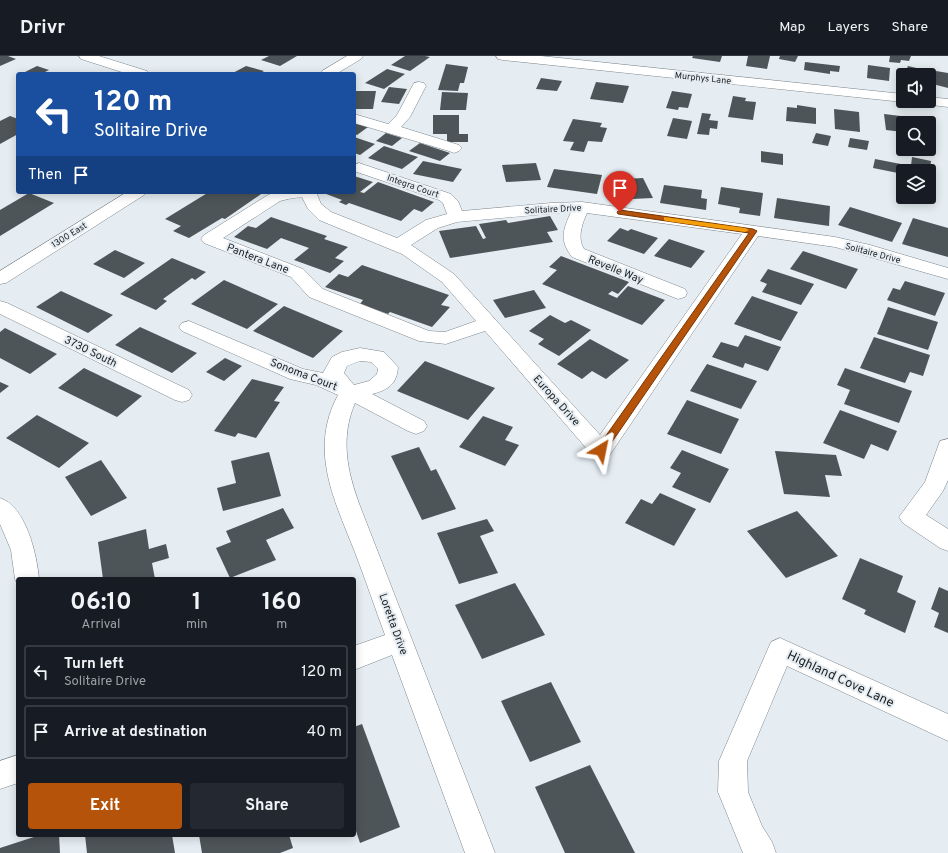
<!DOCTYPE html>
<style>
body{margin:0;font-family:Overpass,sans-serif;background:#242831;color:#f1f3f6;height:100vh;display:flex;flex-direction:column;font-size:15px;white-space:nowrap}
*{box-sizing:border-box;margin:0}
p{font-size:13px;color:#9ea1a6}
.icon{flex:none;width:22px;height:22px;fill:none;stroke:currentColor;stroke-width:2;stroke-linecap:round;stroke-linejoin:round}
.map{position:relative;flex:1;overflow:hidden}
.panel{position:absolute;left:16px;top:521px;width:340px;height:260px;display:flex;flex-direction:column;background:#171b24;border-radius:4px;box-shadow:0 2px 10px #0003}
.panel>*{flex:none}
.top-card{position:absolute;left:16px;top:16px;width:340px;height:122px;border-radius:4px;box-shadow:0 2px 10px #0003;background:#1a4fa0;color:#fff;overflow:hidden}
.fabs{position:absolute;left:896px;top:12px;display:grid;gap:8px}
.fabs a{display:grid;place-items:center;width:40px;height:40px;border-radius:4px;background:#171b24;box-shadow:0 2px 10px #0003;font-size:20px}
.pin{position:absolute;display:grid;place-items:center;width:34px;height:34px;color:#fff;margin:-41px -17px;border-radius:50% 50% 50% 0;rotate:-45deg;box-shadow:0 0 4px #0007}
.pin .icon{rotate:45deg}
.me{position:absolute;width:44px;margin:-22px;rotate:35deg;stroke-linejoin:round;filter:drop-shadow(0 0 3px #0008)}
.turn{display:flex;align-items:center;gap:14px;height:84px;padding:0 12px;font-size:18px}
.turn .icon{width:52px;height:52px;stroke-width:2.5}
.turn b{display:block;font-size:28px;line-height:34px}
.then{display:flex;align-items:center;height:38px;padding:0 12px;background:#0003;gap:8px;font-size:15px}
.eta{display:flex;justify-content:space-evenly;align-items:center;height:68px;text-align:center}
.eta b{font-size:24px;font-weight:700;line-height:28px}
.cta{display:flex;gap:8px;margin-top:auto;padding:8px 12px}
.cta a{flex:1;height:46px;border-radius:4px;background:#b45309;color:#fff;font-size:16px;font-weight:700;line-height:46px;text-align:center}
.cta a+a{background:#242831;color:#f1f3f6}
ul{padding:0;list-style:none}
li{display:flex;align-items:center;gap:12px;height:54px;margin:0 8px 6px;padding:0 4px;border:2px solid #363941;border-radius:4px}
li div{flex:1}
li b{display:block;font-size:15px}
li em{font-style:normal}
header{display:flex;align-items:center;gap:24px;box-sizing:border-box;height:56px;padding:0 20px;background:#171b24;border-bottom:1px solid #363941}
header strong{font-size:19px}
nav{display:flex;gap:22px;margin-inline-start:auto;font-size:14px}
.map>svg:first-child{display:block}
.building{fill:#4e5559}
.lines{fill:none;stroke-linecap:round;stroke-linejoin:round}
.minor-casing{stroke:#7d858a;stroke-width:1}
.major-casing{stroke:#7d858a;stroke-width:1}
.minor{fill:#fff;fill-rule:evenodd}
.major{fill:#fff;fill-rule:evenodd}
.route{fill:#b45309;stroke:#753606}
.slow{fill:#f59e0b}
.labels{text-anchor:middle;stroke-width:4;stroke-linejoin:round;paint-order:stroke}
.far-street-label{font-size:9px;fill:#1d2022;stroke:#e5edf3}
.street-label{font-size:11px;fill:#1d2022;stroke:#e5edf3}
.near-street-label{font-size:13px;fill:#1d2022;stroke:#e5edf3}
</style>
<header>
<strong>Drivr</strong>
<nav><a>Map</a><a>Layers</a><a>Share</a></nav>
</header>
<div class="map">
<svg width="948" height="797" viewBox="0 0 948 797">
<rect width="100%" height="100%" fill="#e5edf3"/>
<g class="building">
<path d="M0,0H8L16,3L0,10Z"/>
<path d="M269,0H297L280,10L261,4Z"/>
<path d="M405,0H425L430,1L410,15L391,9Z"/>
<path d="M693,0H722L720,6L692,2Z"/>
<path d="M748,0H770L767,13L746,10Z"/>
<path d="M780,0H798L795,6L779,3Z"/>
<path d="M890,0H911L909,5L901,4L900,7L889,6Z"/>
<path d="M805,6L840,10L839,16L830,15V18L804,14Z"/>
<path d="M446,8L468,11L464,27H460L458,35L438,34Z"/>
<path d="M868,9L890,12L889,25L867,22Z"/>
<path d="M37,10L49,14L41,18L23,17Z"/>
<path d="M246,10L264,15L259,18H231Z"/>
<path d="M908,10L925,14L923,19L905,17Z"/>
<path d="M387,13L405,18L384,33L365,27Z"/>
<path d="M936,15L948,17V32L929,27Z"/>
<path d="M541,22L562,25L557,35L536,33Z"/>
<path d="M596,26L629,30L623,47L590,43Z"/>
<path d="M389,31L407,33L399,48L381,46Z"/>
<path d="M354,35H376L373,53H354Z"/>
<path d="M672,35L692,38L688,52L679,51L678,54L666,52Z"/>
<path d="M442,36L468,37L466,54H440Z"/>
<path d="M733,40L746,42L745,45L756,46L753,64L728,61Z"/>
<path d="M797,49L816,52V68L786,65L787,51L797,52Z"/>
<path d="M834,53L859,56L860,76L835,73Z"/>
<path d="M702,57L711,58L709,64L718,65L717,73L710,72L709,79L697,78Z"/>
<path d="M884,58L909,61L910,67H903V76L886,74Z"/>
<path d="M433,59H459V78H468V86H447V78H433Z"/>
<path d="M10,60L18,63V78L0,88V65Z"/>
<path d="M673,62L692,65L687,83L667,80Z"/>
<path d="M573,63L602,67L600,71L607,72L602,86L588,85L584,96L570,94L574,86L563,85Z"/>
<path d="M354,67L368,71L357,79L354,78Z"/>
<path d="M386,77L402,82L392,90L376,85Z"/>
<path d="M816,77L831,80L828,90L812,87Z"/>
<path d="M354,81L375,88L360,99L354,97Z"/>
<path d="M850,82L869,85L867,94L848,91Z"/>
<path d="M420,87L450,97L440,105L409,95Z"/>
<path d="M384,90L418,101L402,113L368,102Z"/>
<path d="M761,95L783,98V109L761,106Z"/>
<path d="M912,101L931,105L930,114L917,112L916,115H903V118L873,112L875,103L911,110Z"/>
<path d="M423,105L462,113L453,126L413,118Z"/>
<path d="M536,107L541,124L506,126L502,109Z"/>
<path d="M554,113L602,119L597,138L547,131Z"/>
<path d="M354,120L373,126L360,136L364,137L378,126L434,146L422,156L414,153L401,165L349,147L346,149L339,146L342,144L321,136H354Z"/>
<path d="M643,122L653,142L632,143L631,141L614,142L607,124Z"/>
<path d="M664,129L702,134L701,142L707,143L706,154L660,147Z"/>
<path d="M721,131L763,137L760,160L739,157L740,152L718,148Z"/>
<path d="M209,136H264L225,163L222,162L189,182L173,175L181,170L165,163Z"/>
<path d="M29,137L54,147L0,180V154Z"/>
<path d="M777,142L830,150L829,170L774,162Z"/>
<path d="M850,151L902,167L892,186L838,169Z"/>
<path d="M550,160L558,174L547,176L553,186L450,202L439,175L476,170L483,183L486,182L479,168L506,164L508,167Z"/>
<path d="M271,161L327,180L324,183L348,191L335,202L344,205L330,217L294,204L309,192L281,182L267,193L234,181L248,170L256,172Z"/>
<path d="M913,162L948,172V201L902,188Z"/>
<path d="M620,172L628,175L631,173L658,182L644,198L607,185Z"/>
<path d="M669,183L705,195L691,212L654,200Z"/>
<path d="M115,194L145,207L124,222L93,208Z"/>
<path d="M803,195L858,213L846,233L790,213Z"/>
<path d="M561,200L629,226L618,238L612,235L608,238L617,242L628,230L665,244L642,269L542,228L557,214L549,211Z"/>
<path d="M172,202L206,216L195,224L192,222L163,243L167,245L156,254L120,238Z"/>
<path d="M362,209L449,239L441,249L450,251L432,271L390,256L388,258L360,248L363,244L325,231L339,218L348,221Z"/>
<path d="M768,213L814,228L801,249L762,236L767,228L760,225Z"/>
<path d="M224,224L278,248L247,273L191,248Z"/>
<path d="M905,225L945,237L935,260L887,244L893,232L900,234Z"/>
<path d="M534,234L546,252L505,262L493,244Z"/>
<path d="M61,235L113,259L88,277L36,251Z"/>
<path d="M752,240L798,256L781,285L734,268Z"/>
<path d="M284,250L343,275L313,302L253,275Z"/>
<path d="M888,251L938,266L928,294L877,278Z"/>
<path d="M550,259L565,267L571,264L591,274L559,300L538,288L544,283L529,275Z"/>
<path d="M140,271L197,297L172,317L115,289Z"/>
<path d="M5,272L57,298L30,318L0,302V276Z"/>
<path d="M745,279L781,291L768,315L745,307L743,312L712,301L721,286L738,291Z"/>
<path d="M874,281L930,299L923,320L910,316L905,327L860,312Z"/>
<path d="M590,283L629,304L606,323L592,315L582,323L557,308Z"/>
<path d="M225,302L242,310L224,325L206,316Z"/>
<path d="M425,305L495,332L468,364L397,335Z"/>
<path d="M707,308L757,325L741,353L690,335Z"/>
<path d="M84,312L142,340L117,361L58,332Z"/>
<path d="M845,312L912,335L899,367L844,348L850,334L837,329Z"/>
<path d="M252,323L284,331L274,345L280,346L256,382L238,377L235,381L214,375Z"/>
<path d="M0,326L9,330L0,337Z"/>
<path d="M687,344L739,363L721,398L667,378Z"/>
<path d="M840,354L897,375L888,395L871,388L864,403L823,387Z"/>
<path d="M37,359L89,387L59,412L6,382Z"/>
<path d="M483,360L513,371L505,384L519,389L505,410L459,391Z"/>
<path d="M419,391L431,415L436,413L456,453L422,464L391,400Z"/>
<path d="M682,394L729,413L710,447L672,431L681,417L670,412Z"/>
<path d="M775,395L836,399L842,420L825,419L830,441L784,438Z"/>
<path d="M269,396L281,440L223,455L217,432L236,427L231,405Z"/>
<path d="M101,404L127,442L91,460L65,421Z"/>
<path d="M660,437L696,453L674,490L625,467L641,443L652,448Z"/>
<path d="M283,452L294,472L266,484L276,504L230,522L216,492L231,486L226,475Z"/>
<path d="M797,455L838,500L786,522L747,475Z"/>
<path d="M487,463L494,475L480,480L498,517L459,528L437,477Z"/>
<path d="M146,473L149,493L166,488L169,502L152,507L155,523H103L98,486Z"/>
<path d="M860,502L903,520L897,536L916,545L905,577L864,558L866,554L842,543Z"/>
<path d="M515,527L545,579L482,603L455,549Z"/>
<path d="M939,531L948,535V577L934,571L939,557L931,553Z"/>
<path d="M551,626L581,686L530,706L501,645Z"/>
<path d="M362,668L400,771L360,787L354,769V671Z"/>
<path d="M590,709L635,797H565L535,731Z"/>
<path d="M40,779H59L60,797H0V792Z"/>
<path d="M85,779H172L175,797H87Z"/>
<path d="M199,779H289L293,792L280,797H202Z"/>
</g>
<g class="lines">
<g class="minor-casing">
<g id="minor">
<path d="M79,0H99L147,15L149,18H128L81,3Z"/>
<path d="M496,0H541L903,38V45H908L903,46L503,4L498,3Z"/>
<path d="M419,26L424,27L426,30L410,61L401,71L459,89L462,92L459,95L454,97L449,95L354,67V58L388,68L397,59L414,27Z"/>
<path d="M929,41L948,43V51L924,48L922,45H929Z"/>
<path d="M359,107L451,138L458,145L462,155L551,147L582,146L835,181L870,189L948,212V223L835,191L758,180L609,400L601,402L593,400L485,275L446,288L419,285L309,241L291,221L204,187L201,183L204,179L268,139L275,136H316L321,148L331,156L397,182L426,164L447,158L443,147L439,144L354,115V109ZM302,141L308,153L319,164L402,198L442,226L476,265L445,276L429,275L323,233L303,213L223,182L280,145L288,143ZM571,156C563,174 559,184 572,201L678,243L685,241L687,237L685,233L584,193C577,182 582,168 587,157L742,178L600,379L454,218L411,189L438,172L457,166Z"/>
<path d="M0,245L7,247L189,334L192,339L189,344L182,346L175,344L0,258Z"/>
<path d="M189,265L303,313L323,317L332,301L342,296L360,292L384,296L398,311C397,328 388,334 372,338L424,365L427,370L424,375L416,378L408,375L355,347C340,382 347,415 360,450L495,797H465L392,599L354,614V590L385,579C375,552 366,525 356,499C335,445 308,395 338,339L316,329L290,323L182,275L179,271L182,267ZM360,305L371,306L378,313L377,318L369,325L354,329L344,317L347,310Z"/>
<path d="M948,383V424L943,435L926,459L948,473V495L940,492L903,467L899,461L925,426L940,385Z"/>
<path d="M0,442C26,450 37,499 39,523H18V530L15,523L11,494L0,468Z"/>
<path d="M780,582L948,658V685L787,610L747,705L748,736L762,770L772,786L776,797H743L718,736L719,705L771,586Z"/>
<path d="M18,699V727L0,733V705Z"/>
</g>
</g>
<g class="major-casing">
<g id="major">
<path d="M347,0H363L361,3L336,18H320L322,15Z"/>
<path d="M127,136H146L144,139L6,227L0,228V215Z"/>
</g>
</g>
<use href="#minor" class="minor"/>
<use href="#major" class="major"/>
</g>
<path class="route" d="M620,154L753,173L757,175L605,396L601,397L597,394L598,391L749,177L618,158L617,156Z"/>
<path class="slow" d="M664,161L745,172L749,174L745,176L666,165L664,164Z"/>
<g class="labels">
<g class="far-street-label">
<text transform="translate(703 22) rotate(6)" y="3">Murphys Lane</text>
<text transform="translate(413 130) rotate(19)" y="3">Integra Court</text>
<text transform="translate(553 153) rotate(-3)" y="3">Solitaire Drive</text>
<text transform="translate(69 179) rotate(-32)" y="3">1300 East</text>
<text transform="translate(873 197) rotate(15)" y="3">Solitaire Drive</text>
</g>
<g class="street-label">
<text transform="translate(258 202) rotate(21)" y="4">Pantera Lane</text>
<text transform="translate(616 213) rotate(22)" y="4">Revelle Way</text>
<text transform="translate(91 295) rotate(26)" y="4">3730 South</text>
<text transform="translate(304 318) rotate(21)" y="4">Sonoma Court</text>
<text transform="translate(557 344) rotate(48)" y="4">Europa Drive</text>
<text transform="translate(394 568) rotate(70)" y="4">Loretta Drive</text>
</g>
<g class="near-street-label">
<text transform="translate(841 622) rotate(25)" y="5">Highland Cove Lane</text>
</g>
</g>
</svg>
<div class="fabs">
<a><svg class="icon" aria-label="sound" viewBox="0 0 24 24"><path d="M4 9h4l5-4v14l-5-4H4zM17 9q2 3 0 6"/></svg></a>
<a><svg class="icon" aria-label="search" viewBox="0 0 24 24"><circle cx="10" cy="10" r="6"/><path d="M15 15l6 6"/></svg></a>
<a><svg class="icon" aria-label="layers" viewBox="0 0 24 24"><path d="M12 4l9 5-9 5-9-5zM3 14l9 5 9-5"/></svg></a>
</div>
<div class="pin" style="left:620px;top:156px;background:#d93025"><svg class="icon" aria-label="arrive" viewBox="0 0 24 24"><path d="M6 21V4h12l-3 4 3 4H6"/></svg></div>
<svg class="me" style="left:601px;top:394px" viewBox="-20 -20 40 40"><path d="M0-17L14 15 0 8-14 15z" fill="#b45309" stroke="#fff" stroke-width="4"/></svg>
<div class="top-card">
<div class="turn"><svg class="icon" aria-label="left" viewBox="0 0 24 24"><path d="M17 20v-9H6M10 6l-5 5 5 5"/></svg><div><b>120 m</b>Solitaire Drive</div></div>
<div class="then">Then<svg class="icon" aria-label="arrive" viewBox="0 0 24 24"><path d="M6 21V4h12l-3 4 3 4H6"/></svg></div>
</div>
<section class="panel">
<div class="eta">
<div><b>06:10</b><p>Arrival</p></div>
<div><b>1</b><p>min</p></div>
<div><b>160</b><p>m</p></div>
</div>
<ul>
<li><svg class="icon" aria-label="left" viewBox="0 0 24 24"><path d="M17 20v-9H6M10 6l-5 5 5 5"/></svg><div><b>Turn left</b><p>Solitaire Drive</p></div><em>120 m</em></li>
<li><svg class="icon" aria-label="arrive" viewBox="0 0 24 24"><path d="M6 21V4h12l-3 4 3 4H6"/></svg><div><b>Arrive at destination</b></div><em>40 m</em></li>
</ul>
<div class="cta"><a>Exit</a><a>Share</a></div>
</section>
</div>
